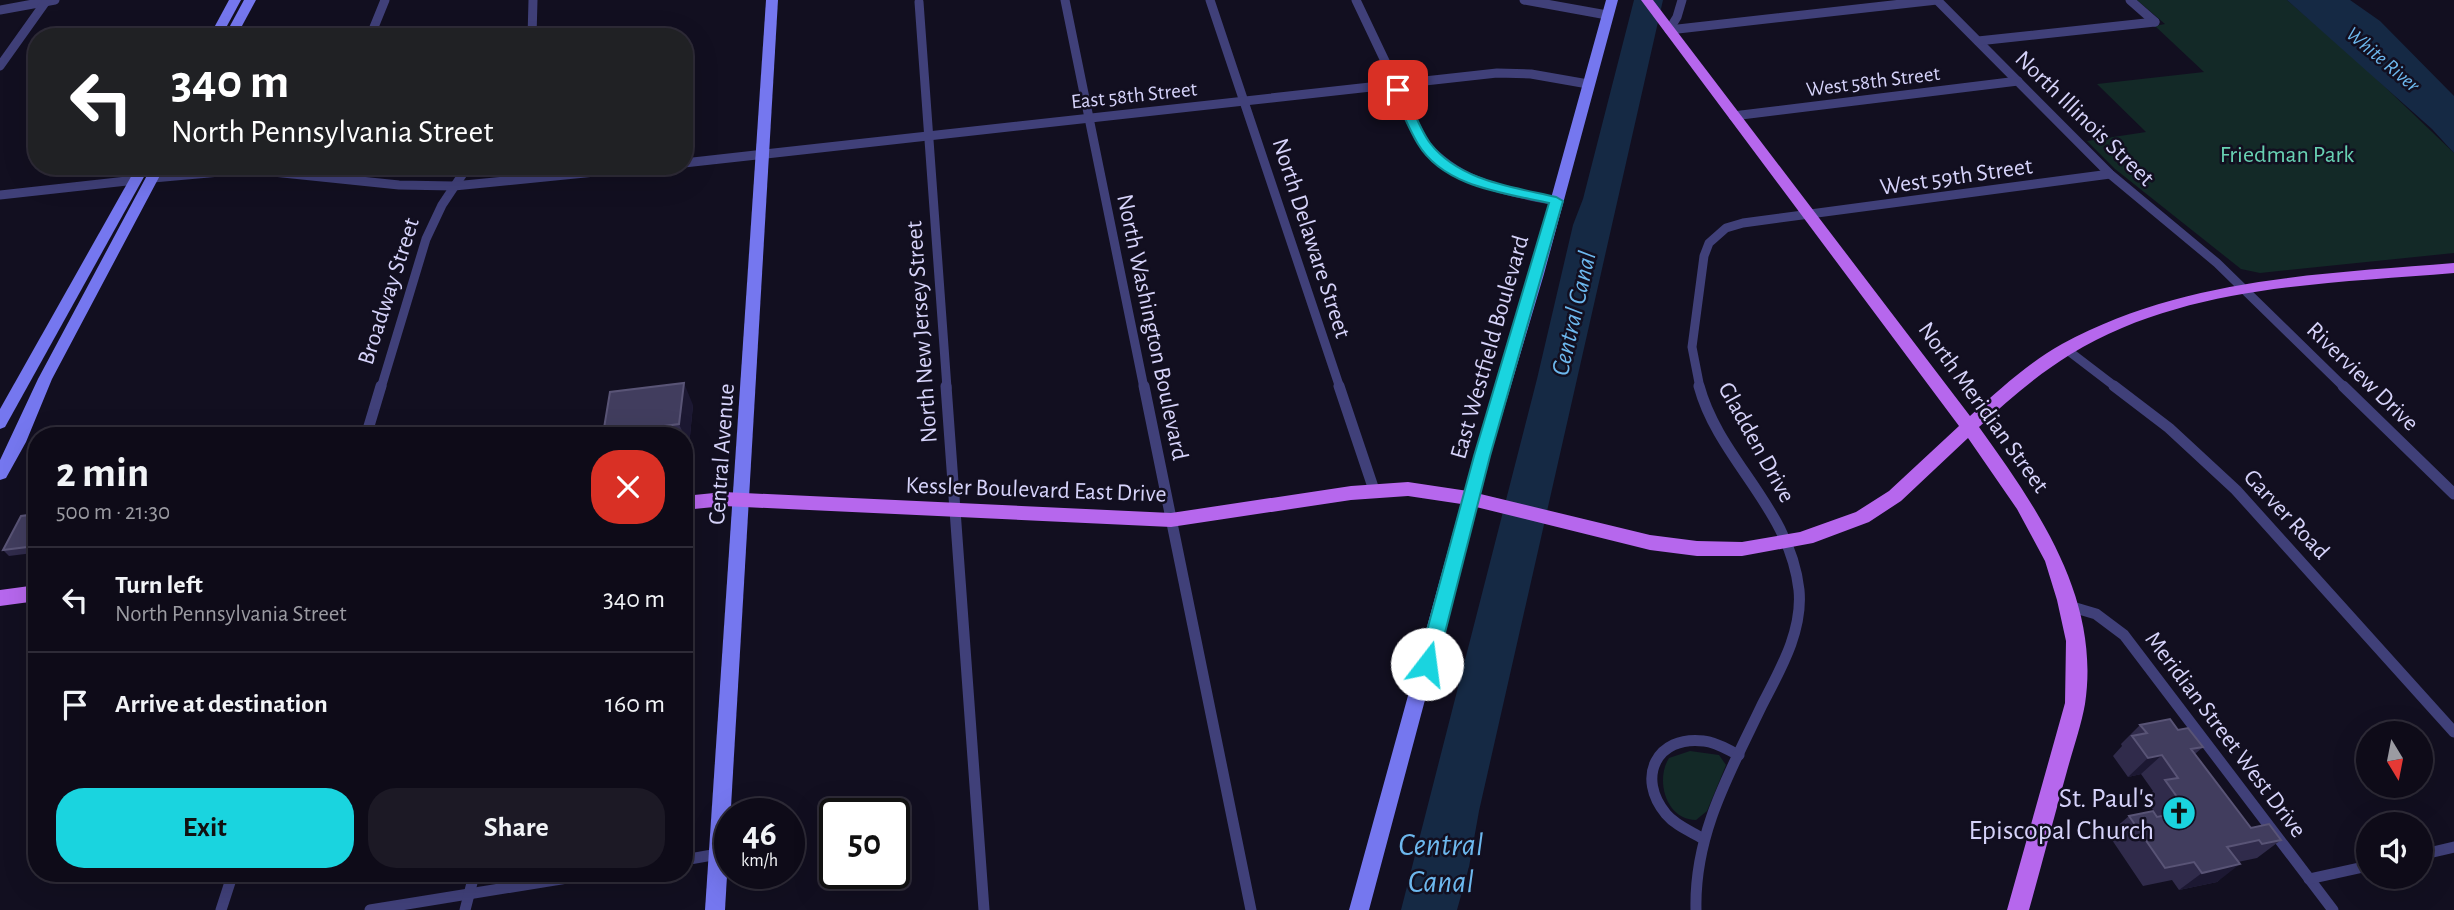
<!DOCTYPE html>
<meta charset="utf-8">
<style>
body{margin:0;font-family:"Alegreya Sans",sans-serif;background:#1c1925;color:#f1f3f6;height:100vh;display:flex;flex-direction:column;font-size:26px;white-space:nowrap}
*{box-sizing:border-box;margin:0}
p{font-size:23px;color:#9b9ba2}
.icon{flex:none;width:38px;height:38px;fill:none;stroke:currentColor;stroke-width:2;stroke-linecap:round;stroke-linejoin:round}
.map{position:relative;flex:1;overflow:hidden}
.drawer{position:absolute;left:28px;top:427px;width:665px;height:455px;display:flex;flex-direction:column;background:#0e0b18;border-radius:28px;box-shadow:0 7px 28px #0002,0 0 0 2px #2e2b37}
.drawer>*{flex:none}
.top-card{position:absolute;left:28px;top:28px;width:665px;height:147px;border-radius:28px;box-shadow:0 7px 28px #0002,0 0 0 2px #2e2b37;background:#202124;color:#fff;overflow:hidden}
.needle{width:46px;rotate:170deg}
.tools{position:absolute;left:2356px;top:721px;display:grid;gap:14px}
.tools a{display:grid;place-items:center;width:77px;height:77px;border-radius:50%;background:#0e0b18;box-shadow:0 7px 28px #0002,0 0 0 2px #2e2b37;font-size:35px}
.speed{position:absolute;left:714px;top:798px;display:flex;gap:14px;font-size:35px;font-weight:700;text-align:center}
.speed>*{display:grid;place-content:center;width:91px;height:91px;border-radius:50%;background:#0e0b18;box-shadow:0 7px 28px #0002,0 0 0 2px #2e2b37;line-height:1}
.speed small{font-size:18px;font-weight:400}
.speed .limit{border:4px solid #111;border-radius:10px;background:#fff;color:#111}
.pin{position:absolute;display:grid;place-items:center;width:60px;height:60px;color:#fff;margin:-30px;border-radius:14px;box-shadow:0 4px 10px #0006}
.me{position:absolute;width:77px;margin:-38px;rotate:15deg;stroke-linejoin:round;filter:drop-shadow(0 0 5px #0008)}
.turn{display:flex;align-items:center;gap:24px;height:147px;padding:0 28px;font-size:32px}
.turn .icon{width:91px;height:91px;stroke-width:2.5}
.turn b{display:block;font-size:49px;line-height:60px}
.round{display:grid;place-items:center;flex:none;width:74px;height:74px;border-radius:28px;background:#1c1925}
.headline{display:flex;align-items:center;justify-content:space-between;height:119px;padding:0 28px}
h1{font-size:42px;font-weight:700;line-height:52px}
.primary-button{display:flex;gap:14px;margin-top:auto;padding:14px 28px}
.primary-button a{flex:1;height:80px;border-radius:28px;background:#1ad4df;color:#111;font-size:28px;font-weight:700;line-height:80px;text-align:center}
.primary-button a+a{background:#1c1925;color:#f1f3f6}
ul{padding:0;list-style:none}
li{display:flex;align-items:center;gap:21px;height:105px;padding:0 28px;border-top:2px solid #2e2b37}
li div{flex:1}
li b{display:block;font-size:26px}
li em{font-style:normal}
.map>svg:first-child{display:block}
.green{fill:#132927}
.water{fill:#152944}
.lines{fill:none;stroke-linecap:round;stroke-linejoin:round}
.minor-far1{stroke:#404079;stroke-width:9}
.minor{stroke:#404079;stroke-width:11}
.secondary{fill:#7577ef;fill-rule:evenodd}
.primary{fill:#b667ed;fill-rule:evenodd}
.wall{fill:#302b4b}
.shaded-wall{fill:#1c1832}
.building{fill:#413d5e;stroke:#595476;stroke-width:2}
.route{fill:#1ad4df;stroke:#118a91;stroke-width:2}
.labels{text-anchor:middle;stroke-width:5;stroke-linejoin:round;paint-order:stroke}
.far-water-label{font-size:21px;font-style:italic;fill:#6db8ee;stroke:#120f20}
.far-street-label{font-size:21px;fill:#d6d3fa;stroke:#120f20}
.street-label{font-size:24px;fill:#d6d3fa;stroke:#120f20}
.park-label{font-size:24px;fill:#68d1b3;stroke:#120f20}
.water-label{font-size:26px;font-style:italic;fill:#6db8ee;stroke:#120f20}
.near-poi-label{font-size:28px;fill:#d6d3fa;stroke:#120f20;text-anchor:end}
.near-water-label{font-size:32px;font-style:italic;fill:#6db8ee;stroke:#120f20}
</style>
<div class="map">
<svg width="2454" height="910" viewBox="0 0 2454 910">
<rect width="100%" height="100%" fill="#120f20"/>
<g class="green">
<path d="M2137,0H2287L2362,65L2454,153V253L2260,273L2241,269L2115,169L2087,141L2146,132L2097,84L2204,72L2155,26L2165,24Z"/>
<path d="M1690,751L1719,755L1726,765L1707,811L1696,820C1666,820 1655,780 1669,758Z"/>
</g>
<g class="water">
<path d="M1634,0H1663L1479,811L1469,867L1457,910H1401L1537,379L1573,225L1583,199Z"/>
<path d="M2287,0H2350L2380,21L2454,96V153L2432,129Z"/>
</g>
<g class="lines">
<g class="minor-far1">
<path d="M1065,0L1144,388"/>
<path d="M1210,0L1340,388"/>
<path d="M1356,0L1423,141C1457,183 1505,191 1556,201"/>
<path d="M1524,0L1607,15"/>
<path d="M1937,0L2110,174L2217,263L2345,388"/>
<path d="M2130,0L2155,22"/>
<path d="M919,2L947,388"/>
<path d="M0,10L55,0"/>
<path d="M1669,30L1937,0"/>
<path d="M1669,30L1677,17L1682,0"/>
<path d="M370,37L385,0"/>
<path d="M532,37L533,0"/>
<path d="M1978,41L2155,22"/>
<path d="M0,66L47,0"/>
<path d="M1733,116L2018,81"/>
<path d="M684,163L1497,73L1531,74L1588,84"/>
<path d="M153,178L220,172H273L399,185L454,186L655,166"/>
<path d="M0,195L136,180"/>
<path d="M2066,349L2117,388"/>
<path d="M381,388L426,239L442,205L468,166"/>
<path d="M1700,388L1692,347L1704,256L1709,243L1726,228L1743,223L2110,174"/>
</g>
<g class="minor">
<path d="M946,386L984,910"/>
<path d="M1144,386L1251,910"/>
<path d="M1339,386L1374,490"/>
<path d="M2114,386L2169,428L2236,490L2454,732"/>
<path d="M2343,386L2454,494"/>
<path d="M366,436L381,386"/>
<path d="M2069,606L2096,614L2124,635L2333,910"/>
<path d="M1702,838C1690,831 1675,825 1666,814C1636,778 1656,735 1704,741C1716,742 1728,750 1739,755"/>
<path d="M2420,855L2454,847"/>
<path d="M684,860L718,854"/>
<path d="M2309,879L2368,866"/>
<path d="M221,910L233,873"/>
<path d="M370,910L598,873"/>
<path d="M465,910L473,879"/>
<path d="M1696,910C1694,834 1730,772 1762,705C1780,670 1803,631 1799,590C1790,508 1719,460 1699,386"/>
</g>
<g class="secondary">
<path d="M229,0H241L221,37H209Z"/>
<path d="M244,0H256L236,37H224Z"/>
<path d="M766,0H778L725,910H705Z"/>
<path d="M1606,0H1618L1544,274L1490,456L1369,910H1349L1474,456L1530,274Z"/>
<path d="M137,166H150L5,427L0,429V409Z"/>
<path d="M152,166H165L52,379L26,442L6,478L0,480V460L38,379Z"/>
</g>
<g class="primary">
<path d="M1641,0H1653L1970,416C1999,390 2028,363 2062,344C2183,278 2320,274 2454,263V273C2324,284 2185,285 2071,354C2037,375 2007,401 1979,427C2037,508 2101,598 2085,704C2081,726 2073,749 2067,771C2054,817 2042,864 2029,910H2007L2065,703L2066,641L2057,600L2045,561L2017,509L1968,438L1901,501L1869,522L1813,543L1742,556H1697L1650,550L1468,505L1408,496L1351,500L1171,527L724,506L684,510V496L724,492L1171,513L1351,486L1408,482L1468,491L1650,535L1697,541L1742,542L1800,532L1856,512L1889,491L1959,426Z"/>
<path d="M37,585V601L0,606V590Z"/>
</g>
</g>
<g class="wall">
<path d="M693,405L689,446H684V436H604L603,434Z"/>
<path d="M37,514L33,553L9,556L3,550Z"/>
<path d="M2140,725L2178,730L2203,747L2195,754L2251,828L2281,840L2257,858L2238,862L2217,882L2179,890L2172,880L2143,886L2108,834L2129,816L2158,817L2145,799L2153,791L2141,774L2128,777L2113,756L2122,746L2121,744Z"/>
</g>
<g class="shaded-wall">
<path d="M684,383L693,405L689,446L679,424Z"/>
<path d="M37,528V545L33,553L27,547Z"/>
<path d="M2162,755L2141,774L2128,777L2148,758Z"/>
<path d="M2240,864L2217,882L2179,890L2202,873Z"/>
</g>
<g class="building">
<path d="M684,383L679,424L603,434L610,392Z"/>
<path d="M37,514V528L27,547L3,550L21,516Z"/>
<path d="M2170,719L2178,730L2188,728L2203,747L2191,749L2251,828L2269,824L2281,840L2262,844L2259,840L2227,847L2240,864L2202,873L2194,862L2165,868L2129,816L2153,811L2157,817L2187,811L2165,780L2178,778L2162,755L2148,758L2132,736L2147,733L2140,725Z"/>
</g>
<path class="route" d="M1398,86L1404,90C1412,106 1419,128 1430,143C1459,181 1513,187 1556,197L1563,201L1490,456L1437,664L1434,669L1427,672L1421,669L1418,664L1474,456L1549,203C1504,193 1444,187 1418,144C1408,127 1400,107 1392,90Z"/>
<defs>
<g id="church-disc" transform="scale(1.75)"><circle r="9.5" fill="#1ad4df" stroke="#120f20"/><path d="M-1.2-6h2.4v3.5h3.3v2.4h-3.3V6h-2.4V-.1h-3.3v-2.4h3.3Z" fill="#111"/></g>
</defs>
<g fill-rule="evenodd">
<use href="#church-disc" x="2179" y="813"/>
</g>
<g class="labels">
<g class="far-water-label">
<text transform="translate(2383 59) rotate(40)" y="7">White River</text>
</g>
<g class="far-street-label">
<text transform="translate(1873 81) rotate(-7)" y="7">West 58th Street</text>
<text transform="translate(1134 95) rotate(-6)" y="7">East 58th Street</text>
</g>
<g class="street-label">
<text transform="translate(2085 118) rotate(44)" y="8">North Illinois Street</text>
<text transform="translate(1956 176) rotate(-8)" y="8">West 59th Street</text>
<text transform="translate(1312 238) rotate(72)" y="8">North Delaware Street</text>
<text transform="translate(388 291) rotate(-72)" y="8">Broadway Street</text>
<text transform="translate(1153 327) rotate(78)" y="8">North Washington Boulevard</text>
<text transform="translate(921 332) rotate(-94)" y="8">North New Jersey Street</text>
<text transform="translate(1489 347) rotate(-74)" y="8">East Westfield Boulevard</text>
<text transform="translate(2363 376) rotate(44)" y="8">Riverview Drive</text>
<text transform="translate(1984 407) rotate(54)" y="8">North Meridian Street</text>
<text transform="translate(1757 442) rotate(61)" y="8">Gladden Drive</text>
<text transform="translate(721 454) rotate(-86)" y="8">Central Avenue</text>
<text transform="translate(1036 489) rotate(2)" y="8">Kessler Boulevard East Drive</text>
<text transform="translate(2287 514) rotate(47)" y="8">Garver Road</text>
<text transform="translate(2226 734) rotate(53)" y="8">Meridian Street West Drive</text>
</g>
<g class="park-label">
<text x="2287" y="162">Friedman Park</text>
</g>
<g class="water-label">
<text transform="translate(1573 313) rotate(-77)" y="9">Central Canal</text>
</g>
<g class="near-poi-label">
<text x="2154" y="807">St. Paul's<tspan x="2154" dy="32">Episcopal Church</tspan></text>
</g>
<g class="near-water-label">
<text x="1441" y="855">Central<tspan x="1441" dy="37">Canal</tspan></text>
</g>
</g>
</svg>
<div class="tools">
<a><svg class="needle" viewBox="-14 -14 28 28"><path d="M0-13l5 13h-10z" fill="#e53935"/><path d="M0 13l5-13h-10z" fill="#9b9ba2"/></svg></a>
<a><svg class="icon" aria-label="sound" viewBox="0 0 24 24"><path d="M4 9h4l5-4v14l-5-4H4zM17 9q2 3 0 6"/></svg></a>
</div>
<div class="speed"><div>46<small>km/h</small></div><div class="limit">50</div></div>
<div class="pin" style="left:1398px;top:90px;background:#d93025"><svg class="icon" aria-label="arrive" viewBox="0 0 24 24"><path d="M6 21V4h12l-3 4 3 4H6"/></svg></div>
<svg class="me" style="left:1427px;top:664px" viewBox="-20 -20 40 40"><circle r="19" fill="#fff"/><path d="M0-13L10 11 0 6-10 11z" fill="#1ad4df"/></svg>
<div class="top-card">
<div class="turn"><svg class="icon" aria-label="left" viewBox="0 0 24 24"><path d="M17 20v-9H6M10 6l-5 5 5 5"/></svg><div><b>340 m</b>North Pennsylvania Street</div></div>
</div>
<section class="drawer">
<div class="headline"><div><h1>2 min</h1><p>500 m · 21:30</p></div><a class="round" style="background:#d93025;color:#fff"><svg class="icon" aria-label="close" viewBox="0 0 24 24"><path d="M6 6l12 12M18 6L6 18"/></svg></a></div>
<ul>
<li><svg class="icon" aria-label="left" viewBox="0 0 24 24"><path d="M17 20v-9H6M10 6l-5 5 5 5"/></svg><div><b>Turn left</b><p>North Pennsylvania Street</p></div><em>340 m</em></li>
<li><svg class="icon" aria-label="arrive" viewBox="0 0 24 24"><path d="M6 21V4h12l-3 4 3 4H6"/></svg><div><b>Arrive at destination</b></div><em>160 m</em></li>
</ul>
<div class="primary-button"><a>Exit</a><a>Share</a></div>
</section>
</div>
